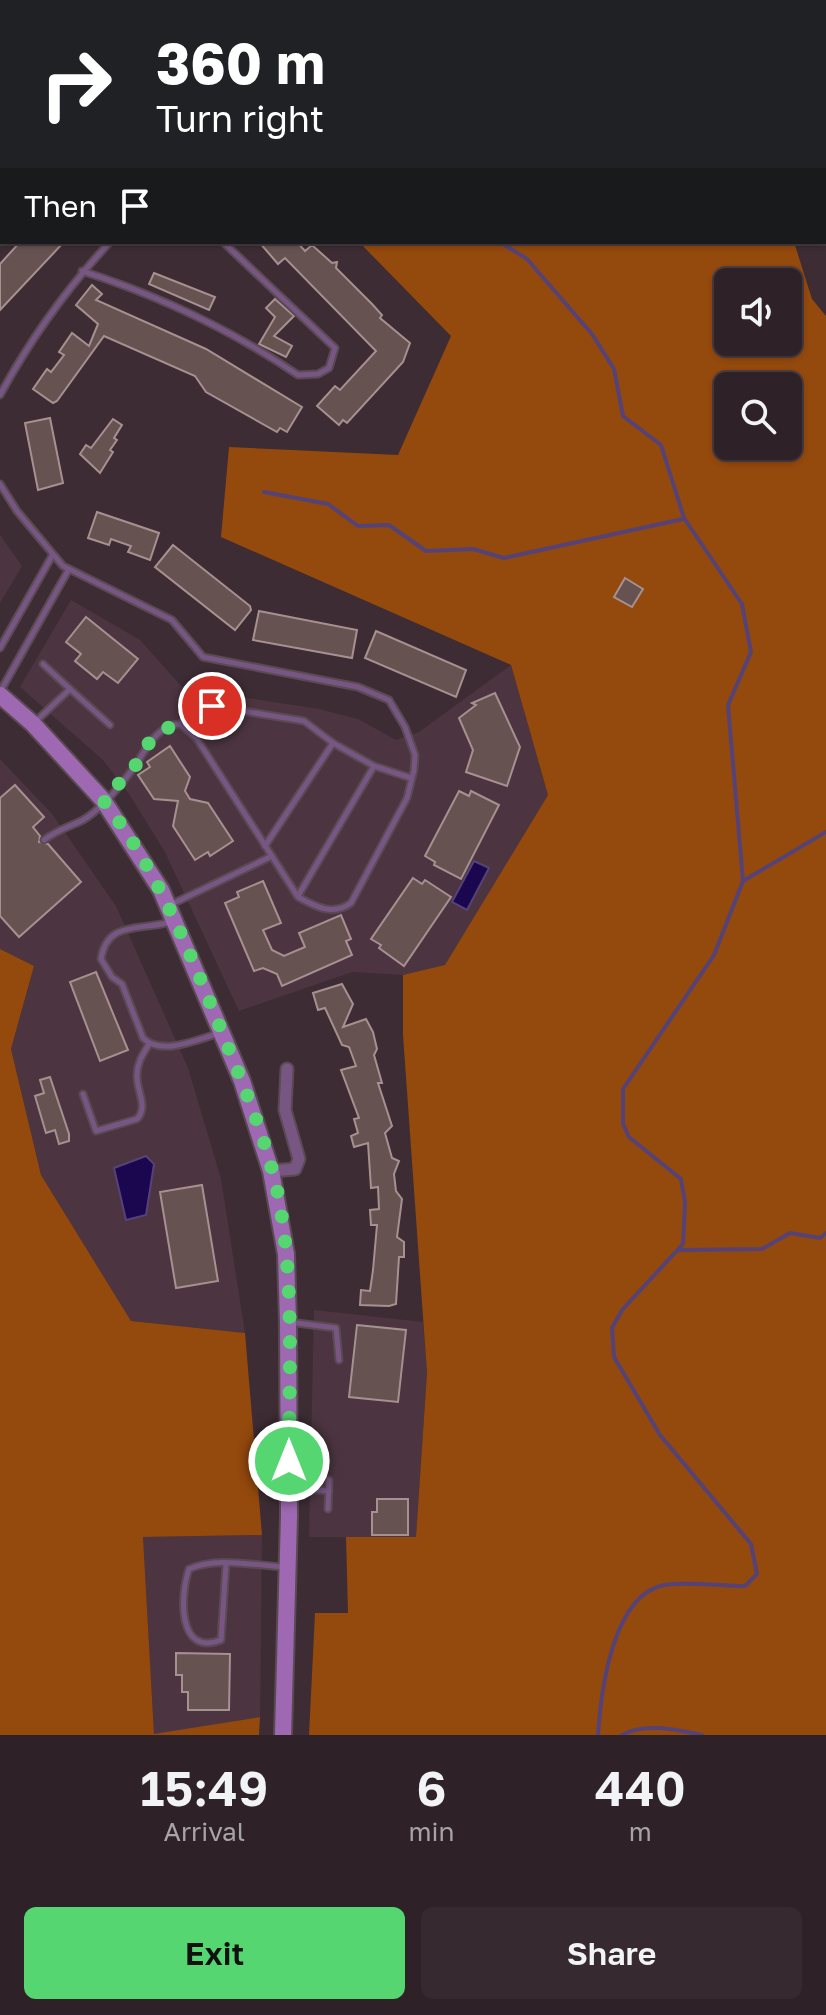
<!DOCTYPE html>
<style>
body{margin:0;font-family:"Golos Text",sans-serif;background:#36292f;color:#f1f3f6;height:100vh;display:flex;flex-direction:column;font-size:30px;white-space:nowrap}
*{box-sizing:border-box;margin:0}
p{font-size:26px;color:#a7a3a7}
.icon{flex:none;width:44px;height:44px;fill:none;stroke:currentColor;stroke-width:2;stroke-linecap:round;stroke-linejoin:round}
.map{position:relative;height:1735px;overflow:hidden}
.sheet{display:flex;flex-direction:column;background:#2e2127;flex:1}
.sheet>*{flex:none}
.guide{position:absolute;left:0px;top:0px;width:826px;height:244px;box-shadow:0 2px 6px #0004,0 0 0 2px #493e44;background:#202124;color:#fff;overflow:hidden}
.fabs{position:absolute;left:714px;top:268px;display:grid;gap:16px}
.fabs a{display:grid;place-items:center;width:88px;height:88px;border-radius:12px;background:#2e2127;box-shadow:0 2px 6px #0004,0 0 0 2px #493e44;font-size:40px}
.pin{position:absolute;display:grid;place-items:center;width:68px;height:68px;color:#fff;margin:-34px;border:4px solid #fff;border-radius:50%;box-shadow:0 2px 8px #0007}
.me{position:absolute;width:88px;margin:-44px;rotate:0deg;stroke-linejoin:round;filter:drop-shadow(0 0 6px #0008)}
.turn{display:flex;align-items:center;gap:28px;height:168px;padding:0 24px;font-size:36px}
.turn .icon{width:104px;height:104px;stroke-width:2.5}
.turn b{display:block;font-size:56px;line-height:68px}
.then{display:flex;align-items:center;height:76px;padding:0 24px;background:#0003;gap:16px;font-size:30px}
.eta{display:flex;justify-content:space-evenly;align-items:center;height:136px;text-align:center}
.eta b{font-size:48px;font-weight:600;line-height:56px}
.primary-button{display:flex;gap:16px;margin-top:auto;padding:16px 24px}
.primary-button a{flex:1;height:92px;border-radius:12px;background:#55d671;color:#111;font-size:32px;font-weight:600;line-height:92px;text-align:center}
.primary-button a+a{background:#36292f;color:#f1f3f6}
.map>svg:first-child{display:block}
.built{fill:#4c3540}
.forest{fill:#94490d;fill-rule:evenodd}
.water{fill:#1b0650;stroke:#554378;stroke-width:2}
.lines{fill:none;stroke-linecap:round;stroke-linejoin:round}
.stream{stroke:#554378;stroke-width:4}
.building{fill:#665251;stroke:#a79090;stroke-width:2}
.lane-casing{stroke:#5a4a51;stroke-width:9}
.street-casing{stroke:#5a4a51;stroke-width:15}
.secondary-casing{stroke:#5a4a51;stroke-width:20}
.lane{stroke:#775684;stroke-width:5}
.street{stroke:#775684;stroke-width:11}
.secondary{stroke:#9e69b2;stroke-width:16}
.route{stroke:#55d671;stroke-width:14;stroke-dasharray:0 25.2}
</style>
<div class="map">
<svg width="826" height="1735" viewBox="0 0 826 1735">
<rect width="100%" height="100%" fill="#3d2c34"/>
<g class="built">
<path d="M0,535L22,566L0,603Z"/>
<path d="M71,600L140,640L183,688L319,709L358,719L396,740L419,732L511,665L548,795L445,966L403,975L352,972L239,1011L165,852L129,794L103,760L20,687Z"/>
<path d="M0,759L52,814L116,906L188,1068L221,1179L245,1333L131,1321L41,1175L11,1049L34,966L0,949Z"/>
<path d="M314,1310L423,1322L427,1373L416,1538L309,1537Z"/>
<path d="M262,1535L260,1717L154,1735L143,1537Z"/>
</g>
<g class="forest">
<path d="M51,0H542L543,2H52Z"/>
<path d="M359,242H794L812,299L826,316V1735H309L315,1613H348L346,1537H416L427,1373L403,1035V975L445,965L548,795L511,665L221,537L229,447L398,455L451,336ZM728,282H788V342H728ZM728,386H788V446H728Z"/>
<path d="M0,949L34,966L11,1049L41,1175L131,1321L245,1333L262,1535L143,1537L154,1734L260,1717L259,1735H0Z"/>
</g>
<g class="water">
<path d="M474,861L489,868L467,910L452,902Z"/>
<path d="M146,1156L154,1164L146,1215L126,1220L114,1168Z"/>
</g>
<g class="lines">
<g class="stream">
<path d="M269,0L271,2"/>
<path d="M500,242L527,259L592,334L614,369L623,416L661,445L684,518L742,604L751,652L728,705L743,881L714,955L623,1089V1124L629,1137L681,1179L685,1202L683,1244L622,1310L612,1328L614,1357L660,1435L751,1544L757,1574L745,1586C720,1586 689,1581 664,1585C612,1595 601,1692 598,1735"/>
<path d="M264,492L328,504L358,526L389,525L426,551L473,549L504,558L683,519"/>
<path d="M743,881L826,832"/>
<path d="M678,1250L762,1249L790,1233L820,1238L826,1233"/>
<path d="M622,1735C645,1722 678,1730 702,1735"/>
</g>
</g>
<g class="building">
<path d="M20,242H64L0,310V264Z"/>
<path d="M259,242H297L305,251L312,245L332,263L337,262L336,268L372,304L382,315L380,318L410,343L403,362L347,423L343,420L339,425L317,406L335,386L340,390L376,351L285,258L278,264Z"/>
<path d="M154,273L215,297L209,310L149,284Z"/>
<path d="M92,285L102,294L96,300L206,349L302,407L287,432L280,428L277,432L206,392L195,376L104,336L57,401L53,403L33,389L47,369L51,372L64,355L59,352L72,333L89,346L98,324L76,305Z"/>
<path d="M275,299L294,316L274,336L292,346L286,357L259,344L275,317L266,308Z"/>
<path d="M50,418L63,483L38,490L25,423Z"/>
<path d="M113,419L122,425L114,438L117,440L110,450L113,452L100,473L80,454L86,445L91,448Z"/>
<path d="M97,512L159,533L150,560L128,552L131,546L111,539L109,545L88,538Z"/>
<path d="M173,545L250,606L251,610L235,630L155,567Z"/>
<path d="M625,578L643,589L632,607L614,597Z"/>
<path d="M259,611L357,630L352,658L253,640Z"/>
<path d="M86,617L138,659L118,683L103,672L97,679L75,661L81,654L66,642Z"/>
<path d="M376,631L466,670L456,697L365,658Z"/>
<path d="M495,693L520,747L507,786L466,772L473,750L459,718L476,705L472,703Z"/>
<path d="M170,746L190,777L185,791L190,799L208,803L233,841L210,856L208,852L195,860L173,826L178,801L154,799L138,775L150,767L147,762Z"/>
<path d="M15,785L44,817L33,827L40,836L39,842L48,844L81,882L19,937L0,916V798Z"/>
<path d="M459,791L469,796L471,791L499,805L461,879L434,865L435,862L425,856Z"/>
<path d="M413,878L422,884L425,880L451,897L404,966L379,948L381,945L371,939Z"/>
<path d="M263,881L281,923L263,930L272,950L284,956L305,947L299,933L341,915L351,939L346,941L352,955L282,986L277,974L263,968L254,971L225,903L239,897L237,892Z"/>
<path d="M96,972L128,1050L100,1061L70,982Z"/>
<path d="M342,984L353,1004L343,1027L366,1019L373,1032L377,1049L374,1055L382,1083H378L392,1126L385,1133L392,1158L399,1161L394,1174L396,1191L402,1199L397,1237L404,1242V1257H399L396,1304L389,1306L360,1305L361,1290L370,1291L373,1270L377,1225H371L370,1210L379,1209L378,1187L371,1188L368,1143L354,1147L351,1136L358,1133L354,1119L359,1118L341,1070L356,1066L349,1047L342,1045L325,1008L318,1010L313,993Z"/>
<path d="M50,1077L69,1134V1141L59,1144L55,1130L46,1133L35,1096L44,1093L40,1080Z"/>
<path d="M202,1185L218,1281L176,1288L160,1192Z"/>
<path d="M357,1325L406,1330L398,1402L349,1397Z"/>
<path d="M377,1499H408V1535H372V1512H377Z"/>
<path d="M176,1653L230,1654L229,1710H188V1692H182V1675H176Z"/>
</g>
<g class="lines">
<g class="lane-casing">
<g id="lane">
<path d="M82,271C160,296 230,329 298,375L318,374L329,368L335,348L223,242"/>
<path d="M0,395C30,340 67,288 110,242"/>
<path d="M0,484L17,511L63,566L172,620L203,657L358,687L389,700L405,727L415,755L414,770L407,798L351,903C333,916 316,907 298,897L197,739L180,724C156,724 144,754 132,770C120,786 100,810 83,820C69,827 57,830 44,840"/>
<path d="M0,648L52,556"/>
<path d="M70,689L110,725"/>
<path d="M0,692L69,569"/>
<path d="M34,723L70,689L43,664"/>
<path d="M180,724L202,708L212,706L304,721L333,743"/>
<path d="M265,846L333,743L374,766L411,778"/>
<path d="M298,896L374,766"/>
<path d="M172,904L272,856"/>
<path d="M170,922C141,931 107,920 101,959L112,977L122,984L143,1038C161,1056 196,1040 217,1034"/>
<path d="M83,1094L96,1131L137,1119C149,1106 136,1091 137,1075C137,1063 143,1054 149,1044"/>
<path d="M289,1322L336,1328L339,1360"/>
<path d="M290,1488L329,1491"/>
<path d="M328,1509L329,1480"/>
<path d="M226,1564L221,1640C177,1657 180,1595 189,1569C217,1556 256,1566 286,1567"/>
</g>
</g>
<g class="street-casing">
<g id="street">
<path d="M683,0L686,2"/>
<path d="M824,65L826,66"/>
<path d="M271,1171L295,1169L299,1159L285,1110L287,1069"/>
</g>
</g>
<g class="secondary-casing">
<path id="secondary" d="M0,695L33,724L103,800L161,890L242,1081L271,1171L286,1254L288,1322L289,1516L283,1735"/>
</g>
<use href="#lane" class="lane"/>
<use href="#street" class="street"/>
<use href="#secondary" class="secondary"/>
</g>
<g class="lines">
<path class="route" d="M212,706L202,708L180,724H173L148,744L134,768L103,800C158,870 189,951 222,1032C245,1090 271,1149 281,1211C294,1293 289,1379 289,1461"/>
</g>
</svg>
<div class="fabs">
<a><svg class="icon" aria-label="sound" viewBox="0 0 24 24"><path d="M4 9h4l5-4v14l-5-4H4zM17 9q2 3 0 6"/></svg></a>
<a><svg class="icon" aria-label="search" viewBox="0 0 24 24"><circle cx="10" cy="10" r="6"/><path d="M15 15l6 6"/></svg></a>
</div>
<div class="pin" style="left:212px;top:706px;background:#d93025"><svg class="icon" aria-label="arrive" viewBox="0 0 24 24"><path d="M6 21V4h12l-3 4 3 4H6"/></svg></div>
<svg class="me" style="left:289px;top:1461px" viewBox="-20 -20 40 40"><circle r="17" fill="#55d671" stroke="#fff" stroke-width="3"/><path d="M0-11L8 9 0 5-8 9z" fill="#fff"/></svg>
<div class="guide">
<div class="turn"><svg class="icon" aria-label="right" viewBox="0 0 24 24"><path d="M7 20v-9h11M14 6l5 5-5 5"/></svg><div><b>360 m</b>Turn right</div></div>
<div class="then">Then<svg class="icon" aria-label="arrive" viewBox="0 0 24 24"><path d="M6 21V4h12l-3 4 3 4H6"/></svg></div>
</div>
</div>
<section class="sheet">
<div class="eta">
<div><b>15:49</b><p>Arrival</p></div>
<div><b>6</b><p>min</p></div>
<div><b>440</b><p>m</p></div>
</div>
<div class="primary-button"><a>Exit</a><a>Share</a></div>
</section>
